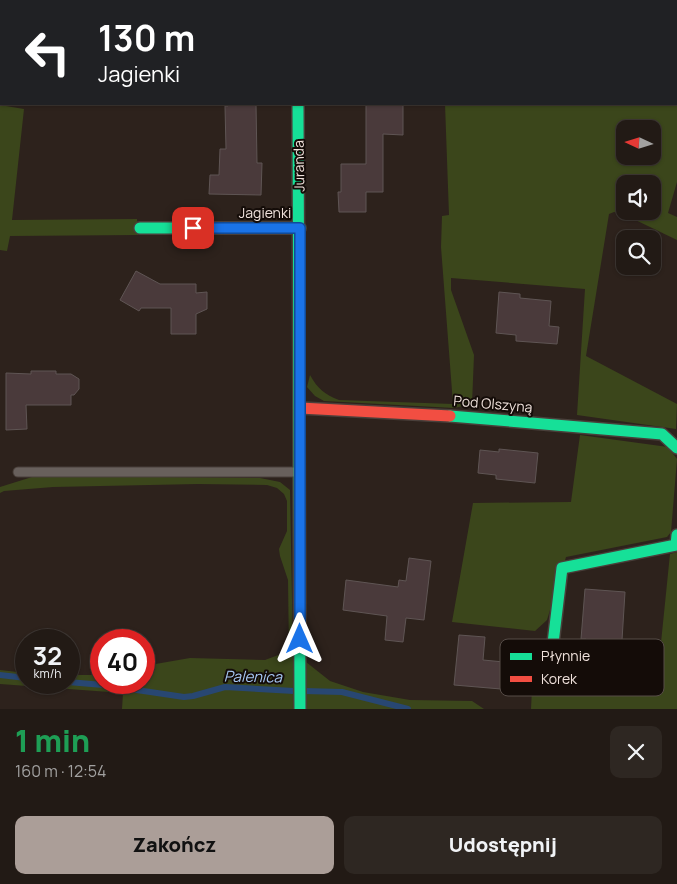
<!DOCTYPE html>
<html lang="pl">
<meta charset="utf-8">
<style>
body{margin:0;font-family:Manrope,sans-serif;background:#2e2722;color:#f1f3f6;height:100vh;display:flex;flex-direction:column;font-size:19px;white-space:nowrap}
*{box-sizing:border-box;margin:0}
p{font-size:16px;color:#a2a1a0}
.icon{flex:none;width:28px;height:28px;fill:none;stroke:currentColor;stroke-width:2;stroke-linecap:round;stroke-linejoin:round}
.map{position:relative;height:709px;overflow:hidden}
.panel{display:flex;flex-direction:column;background:#221a15;flex:1}
.panel>*{flex:none}
.hud{position:absolute;left:0px;top:0px;width:678px;height:105px;box-shadow:0 1px 4px #0004,0 0 0 1px #3f3834;background:#202124;color:#fff;overflow:hidden}
.needle{width:32px;rotate:274deg}
.buttons{position:absolute;left:616px;top:120px;display:grid;gap:10px}
.buttons a{display:grid;place-items:center;width:45px;height:45px;border-radius:10px;background:#221a15;box-shadow:0 1px 4px #0004,0 0 0 1px #3f3834;font-size:25px}
.speed{position:absolute;left:15px;top:629px;display:flex;gap:10px;font-size:25px;font-weight:700;text-align:center}
.speed>*{display:grid;place-content:center;width:65px;height:65px;border-radius:50%;background:#221a15;box-shadow:0 1px 4px #0004,0 0 0 1px #3f3834;line-height:1}
.speed small{font-size:12px;font-weight:400}
.speed .limit{border:8px solid #d22;background:#fff;color:#111}
.pin{position:absolute;display:grid;place-items:center;width:42px;height:42px;color:#fff;margin:-21px;border-radius:10px;box-shadow:0 2px 8px #0006}
.me{position:absolute;width:55px;margin:-28px;rotate:0deg;stroke-linejoin:round;filter:drop-shadow(0 0 4px #0008)}
.turn{display:flex;align-items:center;gap:18px;height:105px;padding:0 15px;font-size:22px}
.turn .icon{width:65px;height:65px;stroke-width:2.5}
.turn b{display:block;font-size:35px;line-height:42px}
.round{display:grid;place-items:center;flex:none;width:52px;height:52px;border-radius:10px;background:#2e2722}
.summary{display:flex;align-items:center;justify-content:space-between;height:85px;padding:0 15px}
h1{font-size:30px;font-weight:800;line-height:38px;color:#1e9e55}
.primary-button{display:flex;gap:10px;margin-top:auto;padding:10px 15px}
.primary-button a{flex:1;height:58px;border-radius:10px;background:#ab9e98;color:#111;font-size:20px;font-weight:800;line-height:58px;text-align:center}
.primary-button a+a{background:#2e2722;color:#f1f3f6}
.map>svg:first-child{display:block}
.green{fill:#3b461b;fill-rule:evenodd}
.lines{fill:none;stroke-linecap:round;stroke-linejoin:round}
.stream{stroke:#284772;stroke-width:6}
.building{fill:#4a3a3b;stroke:#5f5554}
.lane-casing{stroke:#493f3a;stroke-width:11}
.street-casing{stroke:#493f3a;stroke-width:20}
.fast-casing{stroke:#493f3a;stroke-width:14}
.jam-casing{stroke:#493f3a;stroke-width:14}
.lane{stroke:#68605c;stroke-width:9}
.street{stroke:#68605c;stroke-width:18}
.fast{stroke:#16e098;stroke-width:11}
.jam{stroke:#f24e42;stroke-width:11}
.route-casing{stroke:#114b97;stroke-width:12}
.route{stroke:#1a73e8;stroke-width:9}
.labels{text-anchor:middle;stroke-width:4;stroke-linejoin:round;paint-order:stroke}
.street-label{font-size:14px;fill:#efe1db;stroke:#140c08}
.water-label{font-size:15px;font-style:italic;fill:#a7c8f4;stroke:#140c08}
.key{fill:#140c08;stroke:#564c47;stroke-width:1}
.key-label{font-size:14px;fill:#efe1db}
</style>
<div class="map">
<svg width="677" height="709" viewBox="0 0 677 709">
<rect width="100%" height="100%" fill="#2d221c"/>
<g class="green">
<path d="M441,0H677V182L668,213L677,217V240L623,214L614,212L609,214L586,356L677,404L676,429L577,415L585,289L451,278V290L474,355L472,404L454,408L324,401L315,396L307,387L310,375C317,388 325,395 339,400L453,404L441,247L442,216L449,215L445,104H676V1ZM625,129H652V156H625ZM625,184H652V211H625Z"/>
<path d="M0,105L24,109L12,220L137,219L138,235L10,236L7,251L0,250Z"/>
<path d="M580,435L668,447L677,459L671,532L667,537L566,557L547,620L535,631L452,622L473,503L571,502Z"/>
<path d="M64,476L260,478L280,482L290,490L294,709H122L123,693L0,684V670L26,673V682H69V675H101V682H144V666L190,658L265,660L289,651L288,580L280,556L279,549L287,531V501L284,494L277,488L267,485L198,484L53,487L4,491L0,493V487L32,477Z"/>
<path d="M677,552V709H531L533,668L657,682L670,554Z"/>
<path d="M306,662L330,681L363,692L410,700L472,701L484,709H305Z"/>
</g>
<g class="lines">
<g class="stream">
<path d="M0,675L26,678"/>
<path d="M68,682L103,685L184,697L193,696L225,687L294,691"/>
<path d="M304,691L342,692L408,709"/>
</g>
</g>
<g class="building">
<path d="M228,104H256L257,163H262L261,195L209,194L210,175H219L220,149H226L225,106H228Z"/>
<path d="M366,104H403V135L383,134V192H366V212H339L338,192H341V164H366Z"/>
<path d="M136,271L160,284H196V293L207,292V309L196,314V334H171V308H141L139,311L120,300Z"/>
<path d="M499,292L520,294V298L551,301L549,326L559,327L557,344L516,341V335L496,333Z"/>
<path d="M31,371H56V374H71L79,379V389L74,395H71V405H26L27,429L6,430V373L31,374Z"/>
<path d="M499,449L538,453L535,483L496,479V475L478,473L480,450L499,452Z"/>
<path d="M409,558L431,561L424,620L406,618L403,642L385,640L387,616L343,610L346,580L398,587L399,580L406,581Z"/>
<path d="M585,589L625,592L622,640H616L615,652L585,650L586,639H581Z"/>
<path d="M459,635L485,637L483,660L504,662L501,689L454,685Z"/>
</g>
<g class="lines">
<g class="lane-casing">
<path id="lane" d="M18,472H299"/>
</g>
<g class="street-casing">
<path id="street" d="M296,0V1"/>
</g>
<g class="fast-casing">
<g id="fast">
<path d="M298,104L300,709"/>
<path d="M140,228H300"/>
<path d="M450,416L662,434L677,448"/>
<path d="M551,660L562,568L676,545L677,535"/>
</g>
</g>
<g class="jam-casing">
<path id="jam" d="M300,408L450,416"/>
</g>
<use href="#lane" class="lane"/>
<use href="#street" class="street"/>
<use href="#fast" class="fast"/>
<use href="#jam" class="jam"/>
</g>
<g class="lines">
<g class="route-casing">
<path id="route" d="M193,228H300V639"/>
</g>
<use href="#route" class="route"/>
</g>
<g class="labels">
<g class="street-label">
<text transform="translate(299 166) rotate(-91)" y="5">Juranda</text>
<text x="265" y="218">Jagienki</text>
<text transform="translate(493 404) rotate(5)" y="5">Pod Olszyną</text>
</g>
<g class="water-label">
<text transform="translate(253 677) rotate(1)" y="5">Palenica</text>
</g>
</g>
<rect x="500" y="639" width="164" height="57" rx="8" class="key"/>
<rect x="510" y="653" width="22" height="7" fill="#16e098"/>
<rect x="510" y="676" width="22" height="6" fill="#f24e42"/>
<g class="key-label">
<text x="541" y="661">Płynnie</text>
<text x="541" y="684">Korek</text>
</g>
</svg>
<div class="buttons">
<a><svg class="needle" viewBox="-14 -14 28 28"><path d="M0-13l5 13h-10z" fill="#e53935"/><path d="M0 13l5-13h-10z" fill="#a2a1a0"/></svg></a>
<a><svg class="icon" aria-label="sound" viewBox="0 0 24 24"><path d="M4 9h4l5-4v14l-5-4H4zM17 9q2 3 0 6"/></svg></a>
<a><svg class="icon" aria-label="search" viewBox="0 0 24 24"><circle cx="10" cy="10" r="6"/><path d="M15 15l6 6"/></svg></a>
</div>
<div class="speed"><div>32<small>km/h</small></div><div class="limit">40</div></div>
<div class="pin" style="left:193px;top:228px;background:#d93025"><svg class="icon" aria-label="arrive" viewBox="0 0 24 24"><path d="M6 21V4h12l-3 4 3 4H6"/></svg></div>
<svg class="me" style="left:300px;top:639px" viewBox="-20 -20 40 40"><path d="M0-17L14 15 0 8-14 15z" fill="#1a73e8" stroke="#fff" stroke-width="4"/></svg>
<div class="hud">
<div class="turn"><svg class="icon" aria-label="left" viewBox="0 0 24 24"><path d="M17 20v-9H6M10 6l-5 5 5 5"/></svg><div><b>130 m</b>Jagienki</div></div>
</div>
</div>
<section class="panel">
<div class="summary"><div><h1>1 min</h1><p>160 m · 12:54</p></div><a class="round"><svg class="icon" aria-label="close" viewBox="0 0 24 24"><path d="M6 6l12 12M18 6L6 18"/></svg></a></div>
<div class="primary-button"><a>Zakończ</a><a>Udostępnij</a></div>
</section>
